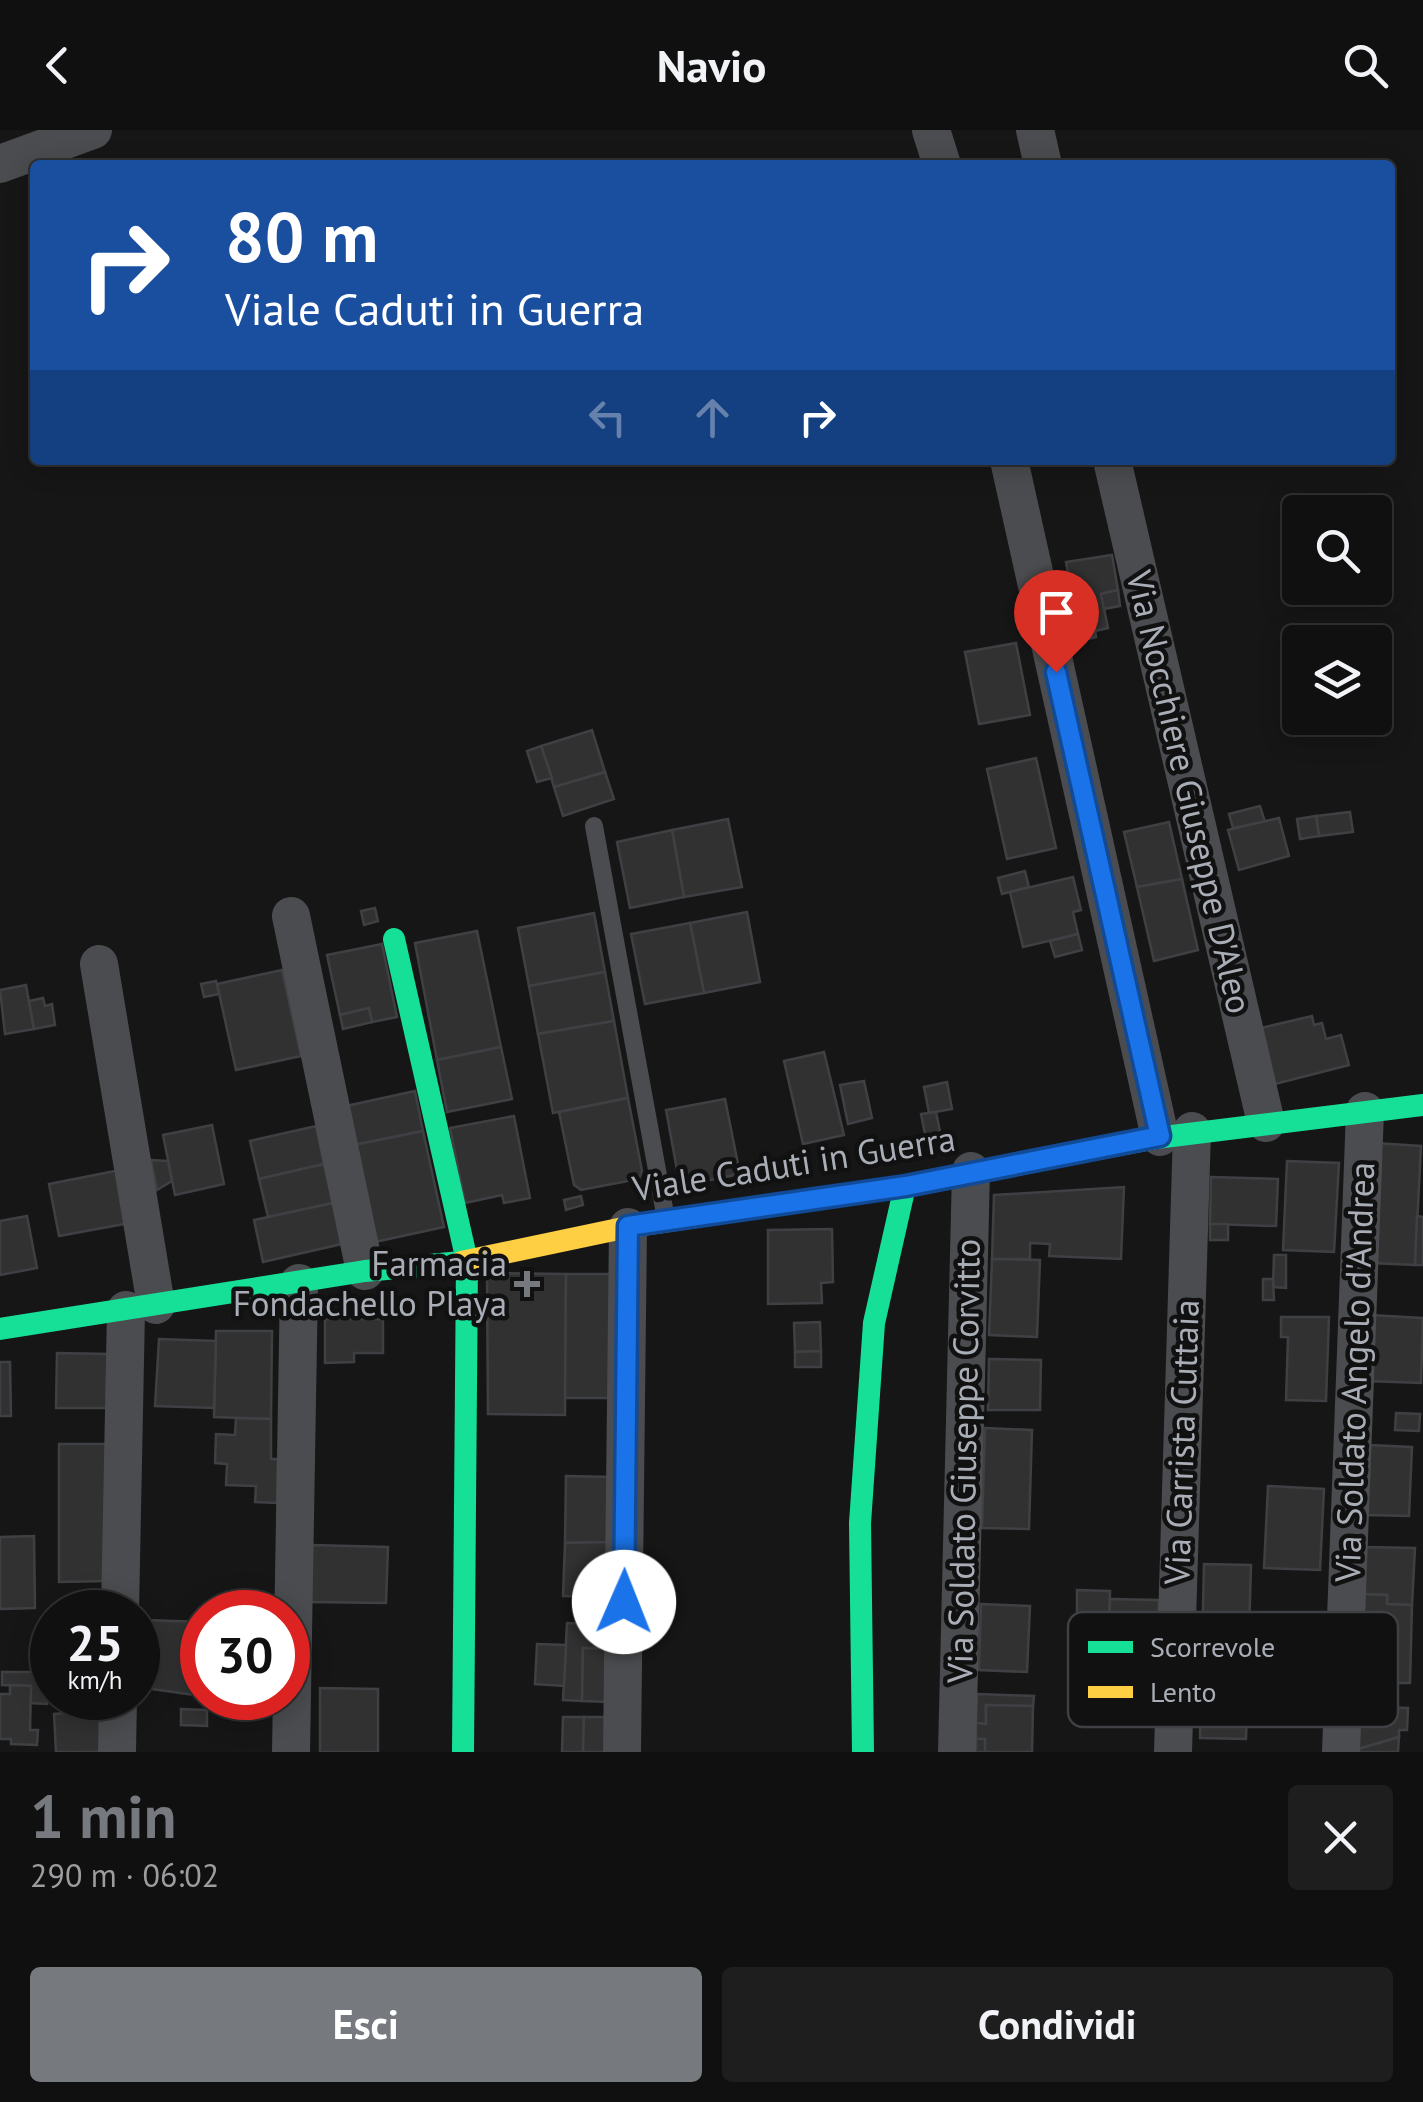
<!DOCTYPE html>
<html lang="it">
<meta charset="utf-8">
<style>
body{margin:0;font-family:"PT Sans",sans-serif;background:#1e1e1f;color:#f1f3f6;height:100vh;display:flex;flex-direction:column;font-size:38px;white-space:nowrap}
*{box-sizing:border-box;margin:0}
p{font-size:32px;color:#9c9d9f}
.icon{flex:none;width:55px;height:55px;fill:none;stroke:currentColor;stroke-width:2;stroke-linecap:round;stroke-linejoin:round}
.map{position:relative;height:1622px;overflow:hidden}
.panel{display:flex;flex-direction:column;background:#101011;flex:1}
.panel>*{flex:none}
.top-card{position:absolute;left:30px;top:30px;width:1365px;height:305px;border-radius:10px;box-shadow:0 5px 25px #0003,0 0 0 2px #303031;background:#1a4fa0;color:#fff;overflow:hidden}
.tools{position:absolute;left:1282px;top:365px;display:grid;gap:20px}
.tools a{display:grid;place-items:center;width:110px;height:110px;border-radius:10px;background:#101011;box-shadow:0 5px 25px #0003,0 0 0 2px #303031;font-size:50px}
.speed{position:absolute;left:30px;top:1460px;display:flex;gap:20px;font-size:50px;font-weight:700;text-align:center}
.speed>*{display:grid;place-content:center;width:130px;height:130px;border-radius:50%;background:#101011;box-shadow:0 5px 25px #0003,0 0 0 2px #303031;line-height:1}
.speed small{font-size:25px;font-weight:400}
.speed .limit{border:15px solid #d22;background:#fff;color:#111}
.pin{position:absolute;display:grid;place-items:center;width:85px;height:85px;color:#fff;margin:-102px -42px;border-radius:50% 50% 50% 0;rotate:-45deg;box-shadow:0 0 10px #0007}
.pin .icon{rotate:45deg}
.me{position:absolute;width:110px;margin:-55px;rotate:1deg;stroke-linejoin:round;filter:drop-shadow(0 0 8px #0008)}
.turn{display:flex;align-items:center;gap:35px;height:210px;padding:0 30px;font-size:45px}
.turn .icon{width:130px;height:130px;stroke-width:2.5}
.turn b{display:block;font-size:70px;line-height:85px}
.lanes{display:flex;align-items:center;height:95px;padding:0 30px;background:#0003;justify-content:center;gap:50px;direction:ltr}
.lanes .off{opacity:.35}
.round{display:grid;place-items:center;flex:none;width:105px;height:105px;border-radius:10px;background:#1e1e1f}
.summary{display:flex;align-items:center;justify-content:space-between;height:170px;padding:0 30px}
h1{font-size:60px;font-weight:600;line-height:75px;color:#76797e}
.action{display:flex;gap:20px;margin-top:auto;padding:20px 30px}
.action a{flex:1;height:115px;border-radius:10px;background:#76797e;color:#fff;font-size:40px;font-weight:600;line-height:115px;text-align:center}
.action a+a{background:#1e1e1f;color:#f1f3f6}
header{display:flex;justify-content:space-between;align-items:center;height:130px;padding:0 30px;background:#101011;font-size:45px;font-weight:600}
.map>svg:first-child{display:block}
.building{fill:#313132;stroke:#3f4043;stroke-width:2.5}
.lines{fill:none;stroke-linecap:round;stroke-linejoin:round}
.lane{stroke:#4b4c4f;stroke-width:18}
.street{stroke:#4b4c4f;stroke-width:38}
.fast{stroke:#16e098;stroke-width:22}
.slow{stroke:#ffcf43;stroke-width:22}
.route-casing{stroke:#114b97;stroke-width:25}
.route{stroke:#1a73e8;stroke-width:18}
.poi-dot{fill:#76797e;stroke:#111112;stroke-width:4}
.labels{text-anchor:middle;stroke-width:9;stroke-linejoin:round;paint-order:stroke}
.street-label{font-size:35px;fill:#a9aeb6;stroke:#111112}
.poi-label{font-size:35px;fill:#a9aeb6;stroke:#111112;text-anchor:end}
.key{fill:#111112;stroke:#3f4043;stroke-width:2.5}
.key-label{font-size:28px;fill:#a9aeb6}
</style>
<header><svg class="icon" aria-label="back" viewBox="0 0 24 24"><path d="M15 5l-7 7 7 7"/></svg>Navio<svg class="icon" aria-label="search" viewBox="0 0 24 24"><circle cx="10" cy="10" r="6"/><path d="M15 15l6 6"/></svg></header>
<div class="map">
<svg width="1423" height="1622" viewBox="0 0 1423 1622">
<rect width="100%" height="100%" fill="#161617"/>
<g class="building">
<path d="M1112,425L1118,460L1101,464L1108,498L1095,501L1096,507L1080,511L1066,432Z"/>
<path d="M1118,460L1120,476L1104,479L1101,464Z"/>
<path d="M1016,513L1030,585L979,594L965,522Z"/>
<path d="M592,600L605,642L554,657L541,616Z"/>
<path d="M541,616L552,648L537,652L527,621Z"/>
<path d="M1036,628L1056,718L1007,729L987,639Z"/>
<path d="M605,642L614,669L563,686L554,657Z"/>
<path d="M1260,676L1265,692L1233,698L1229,684Z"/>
<path d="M1350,682L1353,702L1319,706L1316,686Z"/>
<path d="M1316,686L1319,706L1300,709L1297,689Z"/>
<path d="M1279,688L1289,726L1239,740L1228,700Z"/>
<path d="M728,689L742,757L684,767L672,700Z"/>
<path d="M1169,692L1182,749L1137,757L1124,702Z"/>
<path d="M672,700L684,767L630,778L617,712Z"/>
<path d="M1025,741L1029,757L1002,764L998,748Z"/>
<path d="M1073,747L1081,780L1073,782L1078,804L1023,817L1010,762Z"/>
<path d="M1182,749L1198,820L1154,831L1137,757Z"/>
<path d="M375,778L378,791L364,795L361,781Z"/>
<path d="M747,782L760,852L704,863L690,793Z"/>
<path d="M594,783L605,842L529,856L518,798Z"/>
<path d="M690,793L704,863L645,874L631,804Z"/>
<path d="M477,801L501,917L437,930L415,813Z"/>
<path d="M1078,804L1082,820L1055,827L1050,811Z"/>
<path d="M382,814L397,887L372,892L369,878L340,885L327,825Z"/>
<path d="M282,840L301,926L236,940L217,854Z"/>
<path d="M605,842L614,891L538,904L529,856Z"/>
<path d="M216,851L219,864L204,867L201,854Z"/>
<path d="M26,855L34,899L5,904L0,860Z"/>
<path d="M43,868L45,876L52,874L55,895L34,899L29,871Z"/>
<path d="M369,878L372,892L343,899L340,885Z"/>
<path d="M1312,886L1314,895L1322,893L1326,909L1341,905L1349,935L1275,954L1261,898Z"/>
<path d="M614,891L628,968L553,983L538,904Z"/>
<path d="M501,917L512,969L447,982L437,930Z"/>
<path d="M824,922L844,1005L803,1014L784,931Z"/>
<path d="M864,951L872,988L848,994L840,955Z"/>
<path d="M947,952L952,979L929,983L924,957Z"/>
<path d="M415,961L423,1001L354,1015L346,976Z"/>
<path d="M628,968L642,1041L639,1049L581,1060L574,1055L559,982Z"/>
<path d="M725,969L740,1044L680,1056L666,980Z"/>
<path d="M936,982L941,1006L926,1009L921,984Z"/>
<path d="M514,986L530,1068L504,1073L502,1065L465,1073L450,998Z"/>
<path d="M212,995L224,1054L175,1065L163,1005Z"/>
<path d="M316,996L324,1034L259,1049L250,1011Z"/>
<path d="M423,1001L444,1097L375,1112L354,1015Z"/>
<path d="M1376,1013L1421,1016L1415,1135L1372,1133Z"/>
<path d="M151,1030L168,1031L172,1051L157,1060Z"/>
<path d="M1287,1031L1339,1033L1334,1122L1283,1120Z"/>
<path d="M324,1034L333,1073L268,1087L259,1049Z"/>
<path d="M120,1040L130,1093L59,1106L49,1054Z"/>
<path d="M1211,1047L1278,1049L1276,1096L1210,1094Z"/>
<path d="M1124,1057L1121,1129L1049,1126L1050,1114L1030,1113V1129H992L994,1065Z"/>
<path d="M581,1066L583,1075L566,1080L564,1070Z"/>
<path d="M333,1073L342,1114L263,1132L254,1090Z"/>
<path d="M27,1086L37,1138L0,1145V1091Z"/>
<path d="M1417,1086L1423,1087V1135H1415Z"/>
<rect x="1210" y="1094" width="18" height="16"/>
<path d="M832,1099L833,1152L821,1153L822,1173L768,1174V1100Z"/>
<path d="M1274,1125H1286V1158L1273,1157Z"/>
<path d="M992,1129L1040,1130L1037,1207L989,1205Z"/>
<path d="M487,1143L566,1144L565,1285L488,1284Z"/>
<path d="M566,1144H614L613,1268H565Z"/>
<path d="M1263,1149H1273L1274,1170H1263Z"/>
<path d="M1370,1185L1423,1188L1421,1253L1367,1251Z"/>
<path d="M1281,1187H1329L1326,1271L1286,1270L1288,1207H1281Z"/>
<path d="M325,1189H383V1223H354V1232L325,1233Z"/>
<path d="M820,1192L821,1221L795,1222L794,1193Z"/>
<path d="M216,1201H272L271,1289L214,1287Z"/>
<path d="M159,1209L216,1211L214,1278L155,1276Z"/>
<path d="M821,1221V1237H795V1222Z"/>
<path d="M57,1223L109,1224L108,1278H56Z"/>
<path d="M989,1229L1041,1230L1040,1280H988Z"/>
<path d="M0,1232H10L11,1286H0Z"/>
<path d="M1396,1283L1420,1284L1419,1301L1395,1300Z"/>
<path d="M236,1288L271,1289V1329H278L277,1373L255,1372L256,1356L226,1355L227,1334L215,1333L216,1304L235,1305Z"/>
<path d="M985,1298L1032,1300L1029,1399L982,1398Z"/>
<path d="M59,1314H108V1451L59,1452Z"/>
<path d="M1369,1315L1412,1317L1409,1386L1366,1385Z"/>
<path d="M566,1346L611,1347L609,1412L565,1413Z"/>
<path d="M1268,1356L1324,1359L1320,1440L1264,1438Z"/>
<path d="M34,1406L35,1478L0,1479V1407Z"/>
<path d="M609,1412L607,1467L563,1466L565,1413Z"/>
<path d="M311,1415L388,1417L386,1473L310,1472Z"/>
<path d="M1364,1417L1415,1418L1412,1475L1387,1474V1465L1363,1464Z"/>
<path d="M1204,1434L1251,1435L1246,1609L1200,1608Z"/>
<path d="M649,1453L667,1454L665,1480L647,1479Z"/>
<path d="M1077,1460L1110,1461L1109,1494L1077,1493Z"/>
<path d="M1363,1464L1387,1465V1474L1412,1475L1410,1553H1394L1395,1530L1361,1529Z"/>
<path d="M1110,1469L1159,1470L1157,1534L1108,1533Z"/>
<path d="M981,1474L1030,1476L1027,1542L979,1540Z"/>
<path d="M146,1490L202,1492V1566L144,1558Z"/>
<path d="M567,1493L610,1495L609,1519L583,1518L582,1571L563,1570Z"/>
<path d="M537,1514L566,1515L564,1556L535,1554Z"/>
<path d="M583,1518L609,1519L607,1572L582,1571Z"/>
<path d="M2,1542H48L47,1574L30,1573L31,1556L2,1555Z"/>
<path d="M10,1555L31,1556L30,1600H38L37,1615L11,1614V1609H0V1564H10Z"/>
<path d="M320,1558L378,1559V1622H320Z"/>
<path d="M977,1564L1034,1566L1033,1576L986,1575V1594L976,1593Z"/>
<path d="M66,1568H89L90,1583H103L104,1622H56L54,1584L67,1583Z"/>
<path d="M986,1575L1033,1576L1032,1622H985V1609H976V1593L986,1594Z"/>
<path d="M1357,1577L1408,1578L1407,1600H1399V1607L1355,1620Z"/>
<path d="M181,1579L207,1580V1596L181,1595Z"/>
<path d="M563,1587H584L583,1622H562Z"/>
<path d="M584,1587H608L607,1622H583Z"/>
<path d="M1399,1607L1398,1622H1355V1620Z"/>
<rect x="976" y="1609" width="9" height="13"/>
</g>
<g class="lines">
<path class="lane" d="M594,696L666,1089"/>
<g class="street">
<path d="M931,0L942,35"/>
<path d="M1035,0L1043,35"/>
<path d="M0,34L93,0"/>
<path d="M1009,330L1160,1007"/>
<path d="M1112,330L1266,993"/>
<path d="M291,786L365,1141"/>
<path d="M99,834L156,1175"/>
<path d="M120,1482L126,1180"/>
<path d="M117,1622L118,1568"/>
<path d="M291,1622L299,1153"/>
<path d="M622,1622L628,1097"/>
<path d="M957,1622L971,1041"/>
<path d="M1173,1622L1192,1001"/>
<path d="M1341,1622L1365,981"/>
</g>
<g class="fast">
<path d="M394,809L467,1131L463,1622"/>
<path d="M1156,1008L1423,975"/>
<path d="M0,1199L365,1141L461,1132"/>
<path d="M863,1622L860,1393L874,1193L905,1056"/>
</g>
<path class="slow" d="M461,1132L628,1097L905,1056L1156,1008"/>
</g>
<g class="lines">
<g class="route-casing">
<path id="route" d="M624,1472L628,1096L906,1056L1160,1006L1056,542"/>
</g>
<use href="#route" class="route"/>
</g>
<path class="poi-dot" d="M522 1139h10v10h10v10h-10v10h-10v-10h-10v-10h10z"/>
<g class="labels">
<g class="street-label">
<text transform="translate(1189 662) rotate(77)" y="12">Via Nocchiere Giuseppe D'Aleo</text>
<text transform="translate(794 1034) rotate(-9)" y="12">Viale Caduti in Guerra</text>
<text transform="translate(1355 1242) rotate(-88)" y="12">Via Soldato Angelo d'Andrea</text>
<text transform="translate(1182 1312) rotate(-88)" y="12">Via Carrista Cuttaia</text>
<text transform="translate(964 1331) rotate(-89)" y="12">Via Soldato Giuseppe Corvitto</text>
</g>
<g class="poi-label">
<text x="507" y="1146">Farmacia<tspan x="507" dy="40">Fondachello Playa</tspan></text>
</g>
</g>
<rect x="1068" y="1482" width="330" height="115" rx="15" class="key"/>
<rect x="1088" y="1511" width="45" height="12" fill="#16e098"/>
<rect x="1088" y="1556" width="45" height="12" fill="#ffcf43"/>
<g class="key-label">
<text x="1150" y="1527">Scorrevole</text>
<text x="1150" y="1572">Lento</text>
</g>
</svg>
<div class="tools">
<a><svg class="icon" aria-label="search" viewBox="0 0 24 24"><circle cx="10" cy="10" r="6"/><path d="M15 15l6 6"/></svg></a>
<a><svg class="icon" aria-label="layers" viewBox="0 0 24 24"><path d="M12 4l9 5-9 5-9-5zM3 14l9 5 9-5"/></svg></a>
</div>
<div class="speed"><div>25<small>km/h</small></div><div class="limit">30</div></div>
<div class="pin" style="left:1056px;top:542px;background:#d93025"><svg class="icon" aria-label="arrive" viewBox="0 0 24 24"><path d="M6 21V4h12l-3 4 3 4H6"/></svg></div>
<svg class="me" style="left:624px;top:1472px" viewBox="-20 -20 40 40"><circle r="19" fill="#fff"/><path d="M0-13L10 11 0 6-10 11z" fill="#1a73e8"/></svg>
<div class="top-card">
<div class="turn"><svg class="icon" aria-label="right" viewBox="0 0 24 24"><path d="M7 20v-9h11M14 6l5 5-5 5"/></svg><div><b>80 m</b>Viale Caduti in Guerra</div></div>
<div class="lanes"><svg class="icon off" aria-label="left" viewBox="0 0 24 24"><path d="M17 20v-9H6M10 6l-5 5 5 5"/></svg><svg class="icon off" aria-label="ahead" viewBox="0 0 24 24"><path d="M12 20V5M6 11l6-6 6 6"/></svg><svg class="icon" aria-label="right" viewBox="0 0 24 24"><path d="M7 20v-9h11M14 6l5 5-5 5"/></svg></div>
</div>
</div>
<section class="panel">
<div class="summary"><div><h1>1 min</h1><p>290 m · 06:02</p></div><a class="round"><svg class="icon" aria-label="close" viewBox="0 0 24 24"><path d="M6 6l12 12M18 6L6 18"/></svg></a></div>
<div class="action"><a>Esci</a><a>Condividi</a></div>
</section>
